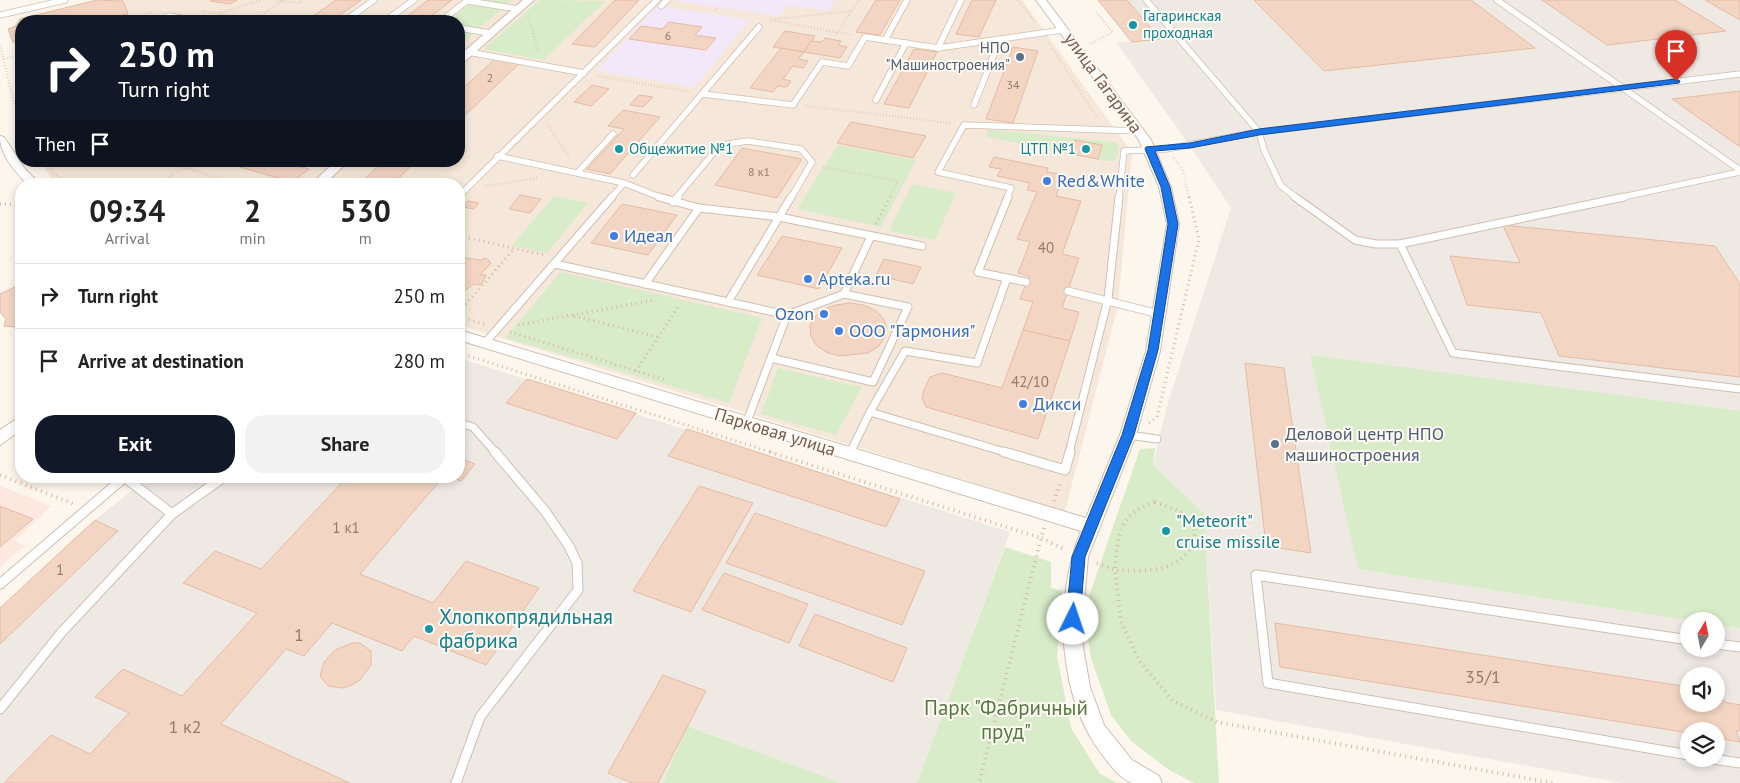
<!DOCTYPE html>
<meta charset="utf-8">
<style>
body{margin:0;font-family:"PT Sans",sans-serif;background:#f2f2f2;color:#222;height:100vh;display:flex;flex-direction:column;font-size:19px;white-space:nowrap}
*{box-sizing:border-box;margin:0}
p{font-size:16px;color:#767676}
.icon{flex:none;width:28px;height:28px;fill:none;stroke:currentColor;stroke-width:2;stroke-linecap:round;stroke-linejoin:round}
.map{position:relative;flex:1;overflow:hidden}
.sheet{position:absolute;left:15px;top:178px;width:450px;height:305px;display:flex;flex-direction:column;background:#fff;border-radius:20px;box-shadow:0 2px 8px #0003}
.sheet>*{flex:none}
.hud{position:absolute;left:15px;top:15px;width:450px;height:152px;border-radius:20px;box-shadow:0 2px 8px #0003;background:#111827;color:#fff;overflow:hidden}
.needle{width:32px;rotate:10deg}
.fabs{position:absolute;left:1680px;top:612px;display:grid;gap:10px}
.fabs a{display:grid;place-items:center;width:45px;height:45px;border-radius:50%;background:#fff;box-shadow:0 2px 8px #0003;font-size:25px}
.pin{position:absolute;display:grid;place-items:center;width:42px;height:42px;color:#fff;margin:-51px -21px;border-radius:50% 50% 50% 0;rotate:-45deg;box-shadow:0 0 5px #0007}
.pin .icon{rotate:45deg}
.me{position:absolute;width:55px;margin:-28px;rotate:4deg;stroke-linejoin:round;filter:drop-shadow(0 0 4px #0008)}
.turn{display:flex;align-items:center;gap:18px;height:105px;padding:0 20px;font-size:22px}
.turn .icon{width:65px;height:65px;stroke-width:2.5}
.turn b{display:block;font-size:35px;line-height:42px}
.then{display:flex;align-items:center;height:48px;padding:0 20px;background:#0003;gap:10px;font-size:19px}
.eta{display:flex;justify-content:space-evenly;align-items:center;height:85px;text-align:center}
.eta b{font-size:30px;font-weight:600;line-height:35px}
.action{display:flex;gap:10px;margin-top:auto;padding:10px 20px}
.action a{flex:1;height:58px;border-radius:20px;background:#111827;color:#fff;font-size:20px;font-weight:600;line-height:58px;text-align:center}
.action a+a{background:#f2f2f2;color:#222}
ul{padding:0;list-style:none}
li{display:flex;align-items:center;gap:15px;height:65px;padding:0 20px;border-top:1px solid #e0e0e0}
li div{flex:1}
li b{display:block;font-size:19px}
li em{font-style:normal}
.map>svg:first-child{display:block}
.residential{fill:#f5e8da}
.commercial{fill:#fde8e0}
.industrial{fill:#efe9e4;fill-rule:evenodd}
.education{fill:#f3e8fa}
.green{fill:#d8ecc9}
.building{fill:#f3d5c3;stroke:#e6bba3}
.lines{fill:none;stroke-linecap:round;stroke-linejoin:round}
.service-far2-casing{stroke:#d1beb0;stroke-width:7}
.service-far1-casing{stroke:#d1beb0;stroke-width:9}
.service-casing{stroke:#d1beb0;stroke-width:11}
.minor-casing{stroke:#d1beb0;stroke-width:2}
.path-far2{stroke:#d9b8a5;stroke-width:2.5;stroke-dasharray:0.5 2.5;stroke-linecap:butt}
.path-far1{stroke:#d9b8a5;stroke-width:3;stroke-dasharray:1 4;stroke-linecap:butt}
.path{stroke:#d9b8a5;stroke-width:4;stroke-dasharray:1 4.5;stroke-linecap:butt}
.service-far2{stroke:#fff;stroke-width:5.5}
.service-far1{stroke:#fff;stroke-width:7}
.service{stroke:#fff;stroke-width:9}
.minor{fill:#fff;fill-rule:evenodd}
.route{fill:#1a73e8;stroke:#114b97}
.culture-dot{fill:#0f9aa8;stroke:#fffaf3;stroke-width:2}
.service-dot{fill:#5c6f8a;stroke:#fffaf3;stroke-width:2}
.shop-dot{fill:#3f7fe0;stroke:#fffaf3;stroke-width:2}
.labels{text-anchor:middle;stroke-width:4;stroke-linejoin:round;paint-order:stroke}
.far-number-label{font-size:12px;fill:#987a6a}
.far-culture-label{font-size:15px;fill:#0d838f;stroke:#fffaf3;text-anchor:start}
.far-service-label{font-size:15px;fill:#4e5e75;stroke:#fffaf3;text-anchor:end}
.number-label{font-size:15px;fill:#987a6a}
.street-label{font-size:18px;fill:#7a5c4d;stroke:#fffaf3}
.shop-label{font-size:18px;fill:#366cbe;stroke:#fffaf3;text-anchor:start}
.service-label{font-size:18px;fill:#4e5e75;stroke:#fffaf3;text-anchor:start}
.culture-label{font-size:18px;fill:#0d838f;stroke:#fffaf3;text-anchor:start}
.near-number-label{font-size:18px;fill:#987a6a}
.near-culture-label{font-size:21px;fill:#0d838f;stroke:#fffaf3;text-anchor:start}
.near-park-label{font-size:21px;fill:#537a41;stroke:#fffaf3}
</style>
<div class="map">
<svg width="1740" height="783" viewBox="0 0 1740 783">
<rect width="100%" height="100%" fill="#fdf6ec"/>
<path class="residential" d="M123,0H1022L1132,153L1118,305L1065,511L459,325V184H55L40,161H459V21H130Z"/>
<path class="commercial" d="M0,486L51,506L15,541L25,546L0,567Z"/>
<g class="industrial">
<path d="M1098,0H1740V783H1623L1216,710L1204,513L1153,465L1167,406L1231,208L1190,146L1116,42H1131ZM1689,621H1716V649H1689ZM1689,676H1716V704H1689ZM1689,731H1716V759H1689Z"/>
<path d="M459,358L1010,532L917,783H842L688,726L663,783H0V608L95,520L150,476H459Z"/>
</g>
<g class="education">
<path d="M670,0H835L829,11L788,5L779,16Z"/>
<path d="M657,6L749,20L695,87L596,71Z"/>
</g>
<g class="green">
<path d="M475,0H512L459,46V21H449Z"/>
<path d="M540,0L605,1L544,60L483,49Z"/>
<path d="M992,130L1114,142L1119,146L1118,157L1114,161H1103L987,137V131Z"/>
<path d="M838,145L916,160L881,227L797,209Z"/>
<path d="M912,184L956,193L935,240L889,231Z"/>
<path d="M554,196L588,203L547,253L512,246Z"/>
<path d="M561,272L762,318L729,403L505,338Z"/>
<path d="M1310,355L1740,411V628L1716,625V621H1694L1358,569Z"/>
<path d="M778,368L862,387L836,435L761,414Z"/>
<path d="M1155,448L1153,465L1204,513L1219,783H1194L1169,770L1131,741L1111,715L1091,658L1087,629L1089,596L1140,449Z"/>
<path d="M1005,547L1051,562V588L1062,591L1057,656L1071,728L1100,774L1118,783H917Z"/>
<path d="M687,726L842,783H663Z"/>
</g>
<g class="building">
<path d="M97,0L123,1L128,14L122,15L123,20L117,21H21V41L13,42L8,29L16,26L20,19Z"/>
<path d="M212,0H237L230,4L210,1Z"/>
<path d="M336,0H361L332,21L309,19Z"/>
<path d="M428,0H452L425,21H401Z"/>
<path d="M615,0H639L595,47L572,44Z"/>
<path d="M876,0H900L880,35L856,32Z"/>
<path d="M972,0H996L979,37L956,34Z"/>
<path d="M1098,0H1127L1160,39L1132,42Z"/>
<path d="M1254,0H1471L1535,48L1324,71Z"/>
<path d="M1542,0H1675L1726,31L1607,45Z"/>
<path d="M1705,0H1740V20Z"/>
<path d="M669,22L702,27L695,35L716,38L706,50L629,39L641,26L662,29Z"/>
<path d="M785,31L815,36L804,52L773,47Z"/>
<path d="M825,38L841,41L838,45L847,47L840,58L804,52L811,41L822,42Z"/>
<path d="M1013,47L1038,51L1013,123L986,119Z"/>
<path d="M781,48L804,52L798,59L808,61L803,68L793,66L783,79L791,81L787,87L778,86L773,92L750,88Z"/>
<path d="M914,49L937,52L909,108L884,104Z"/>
<path d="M495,59L520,63L459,121V92Z"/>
<path d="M592,85L609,89L591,106L574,102Z"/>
<path d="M1740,91V147L1672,99Z"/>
<path d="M639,95L653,97L643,107L630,105Z"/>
<path d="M623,110L660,117L610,174L587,169L624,129L608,126Z"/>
<path d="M851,122L926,136L913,158L837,143Z"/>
<path d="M1075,140L1102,145L1098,159L1071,154Z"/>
<path d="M742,148L802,159L777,198L715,185Z"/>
<path d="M994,157L1048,168L1047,172L1064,175L1056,196L1081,201L1062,254L1079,258L1062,308L1079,312L1070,341L1023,330L1033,302L1020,299L1029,276L1018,273L1030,242L1017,239L1037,192L1027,190L1030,183L997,176L1001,169L989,167Z"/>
<path d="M219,161H281L309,169L292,182Z"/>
<path d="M384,161H416L393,184H359Z"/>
<path d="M520,195L541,199L530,213L509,209Z"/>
<path d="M468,201L479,203L474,209L463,207Z"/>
<path d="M622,204L677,215L648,255L591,243Z"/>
<path d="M1503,225L1715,246L1740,284V377L1559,356L1541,313L1467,305L1450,256L1520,263Z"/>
<path d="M782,236L842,248L819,289L757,275Z"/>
<path d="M459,257L480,260L486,258L491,263L480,275H486L481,285L474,284L459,295Z"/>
<path d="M884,259L921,267L913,284L876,275Z"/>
<path d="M21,284V332L16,327L4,326L6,319L0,312V294Z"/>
<path d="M850,303L863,305L875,310L883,318L887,328L885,337L879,346L868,353L839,356L826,352L816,345L811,336L810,326L815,317L824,309L836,305Z"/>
<path d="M1023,330L1070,341L1038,439L926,407L922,398L924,390L930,377L942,373L1002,388Z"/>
<path d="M1245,363L1284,368L1311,553L1266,546Z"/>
<path d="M527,379L636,413L617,439L506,403Z"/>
<path d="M687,429L900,499L886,527L668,456Z"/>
<path d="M459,458L475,464L461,481L447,476H459Z"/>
<path d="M348,476H444L360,574L433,603L466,561L539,588L486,665L414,636L402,651L332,623L304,656L286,649L221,724L350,783H4L51,735L90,754L129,713L95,697L123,669L182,696L257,613L183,583L215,551L261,569Z"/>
<path d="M699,486L753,503L691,612L633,591Z"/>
<path d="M0,506L33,519L0,547Z"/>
<path d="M755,513L925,571L902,625L726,563Z"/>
<path d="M95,520L118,531L0,644V608Z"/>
<path d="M724,573L808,604L789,643L702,610Z"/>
<path d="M815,614L907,648L893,682L799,646Z"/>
<path d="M1275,623L1689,687V704H1716V692H1719L1724,702L1740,705V731H1736L1740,742L1716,738V731H1689V733L1280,667Z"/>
<path d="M352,643H360L371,651V665L360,680L352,685L343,688L328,686L320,676L324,662L335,650Z"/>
<path d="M663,675L706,691L658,783H632L608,773Z"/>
</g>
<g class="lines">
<g class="service-far2-casing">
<g id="service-far2">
<path d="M1146,0L1259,132L1264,150L1281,186L1297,198"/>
<path d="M1497,0L1740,170"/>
<path d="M467,1L519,9"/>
<path d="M661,6L667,0"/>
<path d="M0,15L65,0"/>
<path d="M160,21L169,16L197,21"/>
<path d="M345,21L374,0"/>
<path d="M385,21L414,0"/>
<path d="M441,21L468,0"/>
<path d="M459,28L490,33"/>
<path d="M885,40L907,0"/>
<path d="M938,48L961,0"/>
<path d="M468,52L584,73"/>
<path d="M703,94L793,105L822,62L848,66L865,37L938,48L1063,30"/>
<path d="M876,100L906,43"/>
<path d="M974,105L1000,39"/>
<path d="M497,156L624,183L662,198"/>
<path d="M578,172L613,134"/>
<path d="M633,175L759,27"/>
<path d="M459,196L657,0"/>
<path d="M611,198L624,183"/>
<path d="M676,198L720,145L748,141L801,149L812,162L791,198"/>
<path d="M1007,198L1011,188L938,172L964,125L1138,131"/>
<path d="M1119,198L1124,151L1166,149L1259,132L1740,74"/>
<path d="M1618,198L1740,172"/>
</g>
</g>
<g class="service-far1-casing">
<g id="service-far1">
<path d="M659,197L699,208L779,217L922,246"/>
<path d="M1008,197L978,272L1026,282"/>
<path d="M1295,197L1355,240L1376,244H1400L1453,353L1740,389"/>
<path d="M673,202L678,197"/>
<path d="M1400,244L1624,197"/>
<path d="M555,264L787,315L844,294L871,236"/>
<path d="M645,284L699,208"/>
<path d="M1068,291L1159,314"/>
<path d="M728,302L791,197"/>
<path d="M485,343L612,197"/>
<path d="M771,358L873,382L908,307L844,294"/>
<path d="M870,412L905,351L977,363L1007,278"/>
<path d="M459,423L473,427L496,453"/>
<path d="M746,424L787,315"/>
<path d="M1128,435L1157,439"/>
<path d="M850,453L870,412L1008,453"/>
<path d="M1069,453L1108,299L1119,197"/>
</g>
</g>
<g class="service-casing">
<g id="service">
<path d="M1004,452L1065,470L1070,452"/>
<path d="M849,455L851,452"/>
<path d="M123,476L172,514L225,476"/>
<path d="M0,584L126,476"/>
<path d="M1689,640L1256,575L1268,683L1689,755"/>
<path d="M1716,644L1740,647"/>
<path d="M0,709L61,633L172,514"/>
<path d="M1713,759L1740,763"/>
<path d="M456,783L480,717L578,590L577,563L569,546L545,511L495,452"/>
</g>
</g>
<g class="minor-casing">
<g id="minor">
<path d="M523,0H534L463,63L459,64V56Z"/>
<path d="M1036,0H1046L1151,140L1171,187L1179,224L1160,351L1136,435L1088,557L1081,636L1090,687L1104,725L1132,760L1159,776L1162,783C1153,783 1140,783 1132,783C1119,778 1112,767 1104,757C1057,698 1053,599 1081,531L459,340V330L1086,518L1120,435L1146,351L1167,224L1159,187L1139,140Z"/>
<path d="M0,136L4,137L25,169L40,184H27C14,170 0,155 0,136Z"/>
<path d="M336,161H349L324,184H311Z"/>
<path d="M21,416V430L0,445V430Z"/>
</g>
</g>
<g class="path-far2">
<path d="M277,0L298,3L303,0"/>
<path d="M1018,0L1036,23"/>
<path d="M203,11L264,21"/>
<path d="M714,11L717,7"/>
<path d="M219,13L261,0"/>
<path d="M528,16L539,53"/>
<path d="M775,19L851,11"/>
<path d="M254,20L282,1"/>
<path d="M770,20L852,35"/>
<path d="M134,21L152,12"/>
<path d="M837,33L859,0"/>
<path d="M1049,43L1097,118"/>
<path d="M1090,44L1113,32L1096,12"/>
<path d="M0,45L14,103L21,117"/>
<path d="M4,59L21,54"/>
<path d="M598,76L690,92"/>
<path d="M806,106L951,123"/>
<path d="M548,125L570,159"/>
<path d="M1174,158L1183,170L1189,198"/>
<path d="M46,161L51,170L67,184"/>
<path d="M161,161L240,184"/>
<path d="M299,161L317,166"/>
<path d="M823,167L898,181L889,198"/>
<path d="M159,184L182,168"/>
<path d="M486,186L537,178"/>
</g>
<g class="path-far1">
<path d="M0,204L21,205"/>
<path d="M876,224L890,197"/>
<path d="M459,236L545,255"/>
<path d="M459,312L515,248"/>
<path d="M574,316L658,337"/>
<path d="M459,317L485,324"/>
<path d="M518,325L655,300"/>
<path d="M510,332L666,380"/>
<path d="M459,353L774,453"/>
<path d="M636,371L680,304"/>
<path d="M1149,423L1157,417L1199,239L1189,197"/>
</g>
<g class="path">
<path d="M770,452L1041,538L979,783"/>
<path d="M0,475L74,504"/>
<path d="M152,482L159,476"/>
<path d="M1054,501L1061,481"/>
<path d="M1155,502C1173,508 1191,513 1195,533C1189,573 1146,572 1115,570C1117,536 1119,513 1155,502Z"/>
<path d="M1044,528L1041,538L1066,550"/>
<path d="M1097,563L1115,570L1121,621L1138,659L1173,701L1217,722L1553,783"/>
</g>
<use href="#service-far2" class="service-far2"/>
<use href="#service-far1" class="service-far1"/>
<use href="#service" class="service"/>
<use href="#minor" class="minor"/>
</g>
<path class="route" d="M1676,79L1680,81L1679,83L1259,135L1190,148L1155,151L1170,187L1178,224L1158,350L1134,435L1085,557L1080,619L1078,624L1073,625L1068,624L1066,619L1072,557L1122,435L1148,350L1168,224L1161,187L1145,149L1146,147L1190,143L1259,129Z"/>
<g class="culture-dot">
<circle cx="1133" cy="25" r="5"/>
<circle cx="619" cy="149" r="5"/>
<circle cx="1086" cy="149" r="5"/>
<circle cx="1166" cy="531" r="5"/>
<circle cx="429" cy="629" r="5"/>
</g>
<g class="service-dot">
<circle cx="1020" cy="57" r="5"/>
<circle cx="1275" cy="444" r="5"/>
</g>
<g class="shop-dot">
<circle cx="1047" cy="181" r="5"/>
<circle cx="614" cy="236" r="5"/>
<circle cx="808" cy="279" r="5"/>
<circle cx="824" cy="314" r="5"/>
<circle cx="839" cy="331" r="5"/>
<circle cx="1023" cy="404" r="5"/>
</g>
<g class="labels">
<g class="far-number-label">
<text x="668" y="40">6</text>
<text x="490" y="82">2</text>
<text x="1013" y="89">34</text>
<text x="759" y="176">8 к1</text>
</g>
<g class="far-culture-label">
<text x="1143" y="21">Гагаринская<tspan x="1143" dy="17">проходная</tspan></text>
<text x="629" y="154">Общежитие №1</text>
<text x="1076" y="154" text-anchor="end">ЦТП №1</text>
</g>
<g class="far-service-label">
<text x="1010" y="53">НПО<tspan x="1010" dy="17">"Машиностроения"</tspan></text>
</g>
<g class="number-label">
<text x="1046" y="253">40</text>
<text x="1030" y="387">42/10</text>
<text x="346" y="533">1 к1</text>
<text x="60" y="575">1</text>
</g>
<g class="street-label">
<text transform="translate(1103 83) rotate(54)" y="6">улица Гагарина</text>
<text transform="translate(775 432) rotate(17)" y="6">Парковая улица</text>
</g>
<g class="shop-label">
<text x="1057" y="187">Red&amp;White</text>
<text x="624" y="242">Идеал</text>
<text x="818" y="285">Apteka.ru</text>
<text x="814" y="320" text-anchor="end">Ozon</text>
<text x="849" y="337">ООО "Гармония"</text>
<text x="1033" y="410">Дикси</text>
</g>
<g class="service-label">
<text x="1285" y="440">Деловой центр НПО<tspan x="1285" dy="21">машиностроения</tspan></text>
</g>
<g class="culture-label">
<text x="1176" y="527">"Meteorit"<tspan x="1176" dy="21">cruise missile</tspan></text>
</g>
<g class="near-number-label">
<text x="299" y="641">1</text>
<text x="1483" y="683">35/1</text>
<text x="185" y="733">1 к2</text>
</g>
<g class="near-culture-label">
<text x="439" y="624">Хлопкопрядильная<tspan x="439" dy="24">фабрика</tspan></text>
</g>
<g class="near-park-label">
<text x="1006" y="715">Парк "Фабричный<tspan x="1006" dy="24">пруд"</tspan></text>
</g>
</g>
</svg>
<div class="fabs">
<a><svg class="needle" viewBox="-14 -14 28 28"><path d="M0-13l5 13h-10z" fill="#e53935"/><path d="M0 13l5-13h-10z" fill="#767676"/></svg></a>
<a><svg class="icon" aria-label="sound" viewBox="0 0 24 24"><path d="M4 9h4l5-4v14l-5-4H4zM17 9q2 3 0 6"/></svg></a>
<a><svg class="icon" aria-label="layers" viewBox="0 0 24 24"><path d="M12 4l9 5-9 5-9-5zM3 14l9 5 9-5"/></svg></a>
</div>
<div class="pin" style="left:1676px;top:81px;background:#d93025"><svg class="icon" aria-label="arrive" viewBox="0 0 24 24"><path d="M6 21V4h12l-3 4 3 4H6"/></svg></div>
<svg class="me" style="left:1073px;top:619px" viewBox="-20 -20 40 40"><circle r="19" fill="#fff"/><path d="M0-13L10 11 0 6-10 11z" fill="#1a73e8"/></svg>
<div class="hud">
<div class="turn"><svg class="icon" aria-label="right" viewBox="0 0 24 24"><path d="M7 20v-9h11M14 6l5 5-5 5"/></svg><div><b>250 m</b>Turn right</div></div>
<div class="then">Then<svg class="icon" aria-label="arrive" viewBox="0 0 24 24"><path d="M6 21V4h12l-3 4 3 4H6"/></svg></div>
</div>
<section class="sheet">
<div class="eta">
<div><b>09:34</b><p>Arrival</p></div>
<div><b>2</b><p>min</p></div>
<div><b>530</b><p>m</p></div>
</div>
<ul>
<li><svg class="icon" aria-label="right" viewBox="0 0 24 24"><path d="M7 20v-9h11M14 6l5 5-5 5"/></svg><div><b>Turn right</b></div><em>250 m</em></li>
<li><svg class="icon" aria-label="arrive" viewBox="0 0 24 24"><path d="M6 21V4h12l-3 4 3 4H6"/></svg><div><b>Arrive at destination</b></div><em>280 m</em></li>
</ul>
<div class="action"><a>Exit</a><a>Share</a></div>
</section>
</div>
